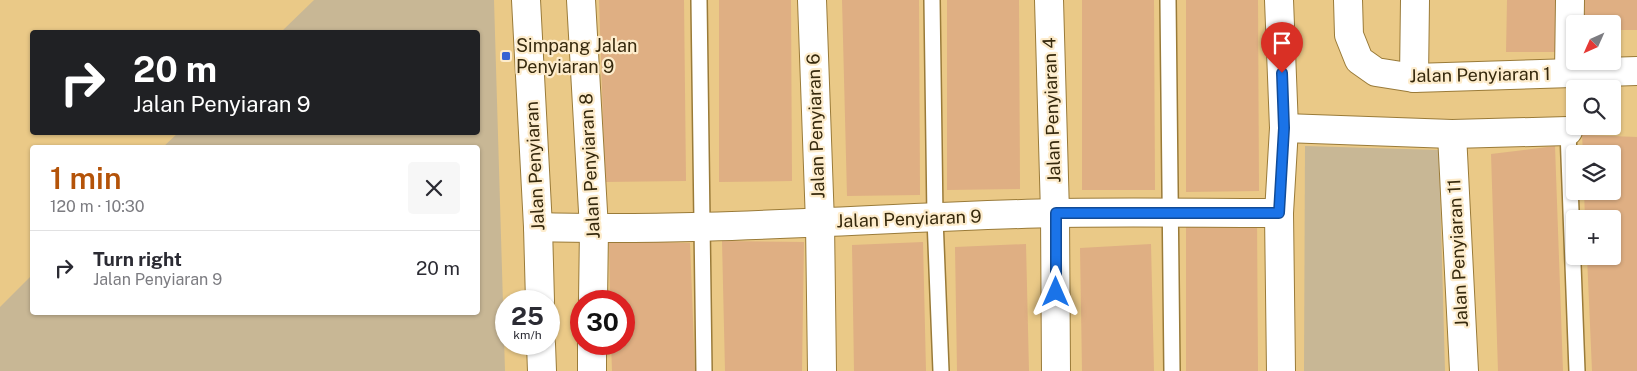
<!DOCTYPE html>
<meta charset="utf-8">
<style>
body{margin:0;font-family:"Public Sans",sans-serif;background:#f7f7f7;color:#2b2b33;height:100vh;display:flex;flex-direction:column;font-size:19px;white-space:nowrap}
*{box-sizing:border-box;margin:0}
p{font-size:16px;color:#7c7c81}
.icon{flex:none;width:28px;height:28px;fill:none;stroke:currentColor;stroke-width:2;stroke-linecap:round;stroke-linejoin:round}
.map{position:relative;flex:1;overflow:hidden}
.details{position:absolute;left:30px;top:145px;width:450px;height:170px;display:flex;flex-direction:column;background:#fff;border-radius:5px;box-shadow:0 1px 4px #0004}
.details>*{flex:none}
.top-card{position:absolute;left:30px;top:30px;width:450px;height:105px;border-radius:5px;box-shadow:0 1px 4px #0004;background:#202124;color:#fff;overflow:hidden}
.needle{width:32px;rotate:225deg}
.controls{position:absolute;left:1566px;top:15px;display:grid;gap:10px}
.controls a{display:grid;place-items:center;width:55px;height:55px;border-radius:5px;background:#fff;box-shadow:0 1px 4px #0004;font-size:25px}
.speed{position:absolute;left:495px;top:290px;display:flex;gap:10px;font-size:25px;font-weight:700;text-align:center}
.speed>*{display:grid;place-content:center;width:65px;height:65px;border-radius:50%;background:#fff;box-shadow:0 1px 4px #0004;line-height:1}
.speed small{font-size:12px;font-weight:400}
.speed .limit{border:8px solid #d22;background:#fff;color:#111}
.pin{position:absolute;display:grid;place-items:center;width:42px;height:42px;color:#fff;margin:-51px -21px;border-radius:50% 50% 50% 0;rotate:-45deg;box-shadow:0 0 5px #0007}
.pin .icon{rotate:45deg}
.me{position:absolute;width:55px;margin:-28px;rotate:0deg;stroke-linejoin:round;filter:drop-shadow(0 0 4px #0008)}
.turn{display:flex;align-items:center;gap:18px;height:105px;padding:0 20px;font-size:22px}
.turn .icon{width:65px;height:65px;stroke-width:2.5}
.turn b{display:block;font-size:35px;line-height:42px}
.round{display:grid;place-items:center;flex:none;width:52px;height:52px;border-radius:5px;background:#f7f7f7}
.headline{display:flex;align-items:center;justify-content:space-between;height:85px;padding:0 20px}
h1{font-size:30px;font-weight:600;line-height:38px;color:#b45309}
ul{padding:0;list-style:none}
li{display:flex;align-items:center;gap:15px;height:75px;padding:0 20px;border-top:1px solid #e1e1e2}
li div{flex:1}
li b{display:block;font-size:19px}
li em{font-style:normal}
.map>svg:first-child{display:block}
.green{fill:#c8b795}
.building{fill:#dfaf83}
.lines{fill:none;stroke-linecap:round;stroke-linejoin:round}
.service-casing{stroke:#9a7b39;stroke-width:18}
.minor-casing{stroke:#9a7b39;stroke-width:30}
.tertiary-casing{stroke:#9a7b39;stroke-width:30}
.service{stroke:#fff;stroke-width:15}
.minor{stroke:#fff;stroke-width:28}
.tertiary{stroke:#fff;stroke-width:28}
.route-casing{stroke:#114b97;stroke-width:12}
.route{stroke:#1a73e8;stroke-width:9}
.poi-dot{fill:#3663d3;stroke:#fdeccc;stroke-width:2}
.labels{text-anchor:middle;stroke-width:4.5;stroke-linejoin:round;paint-order:stroke}
.poi-label{font-size:18px;fill:#36290d;stroke:#fdeccc;text-anchor:start}
.street-label{font-size:18px;fill:#36290d;stroke:#fdeccc}
</style>
<div class="map">
<svg width="1637" height="371" viewBox="0 0 1637 371">
<rect width="100%" height="100%" fill="#eac987"/>
<g class="green">
<path d="M314,0H494L505,371H0V307L32,275V312H478V148L163,147L179,132H478V32H281Z"/>
<path d="M1305,146L1439,150L1445,371H1304Z"/>
</g>
<g class="building">
<path d="M599,0H684L686,181L605,182Z"/>
<path d="M719,0H791L792,181L719,182Z"/>
<path d="M842,0H919L920,195L847,196Z"/>
<path d="M947,0H1019L1020,189L947,190Z"/>
<path d="M1082,0H1154L1155,190H1082Z"/>
<path d="M1186,0H1258L1259,191L1186,192Z"/>
<path d="M1507,0H1556L1555,52H1506Z"/>
<path d="M1580,0H1637V30H1612V24H1580Z"/>
<path d="M1582,135L1637,137V371H1592L1587,256H1612V219H1585L1584,191H1612V154H1583Z"/>
<path d="M1555,146L1563,371H1498L1491,154Z"/>
<path d="M1186,210L1257,215L1258,371H1186Z"/>
<path d="M609,241L690,243L695,371H612L611,344H624V301H610Z"/>
<path d="M722,241L804,242L802,371H725Z"/>
<path d="M923,242L926,371H854L852,245Z"/>
<path d="M1026,244L1029,371H957L955,247Z"/>
<path d="M1151,244L1154,371H1082L1080,248Z"/>
</g>
<g class="lines">
<g class="service-casing">
<g id="service">
<path d="M699,0L704,371"/>
<path d="M932,0L935,218L941,371"/>
<path d="M1168,0L1172,371"/>
<path d="M1568,131L1577,371"/>
</g>
</g>
<g class="minor-casing">
<g id="minor">
<path d="M581,0L594,229L593,301"/>
<path d="M812,0L820,223L822,371"/>
<path d="M1049,0L1055,213L1056,371"/>
<path d="M1279,0L1284,128L1279,213L1281,371"/>
<path d="M1348,0L1349,35L1359,60L1376,72L1414,78L1637,71"/>
<path d="M1569,73L1570,0"/>
<path d="M1414,78L1415,0"/>
<path d="M1284,128L1452,134L1568,131"/>
<path d="M1452,134L1464,371"/>
<path d="M538,227C711,232 883,217 1056,213C1130,212 1205,213 1279,213"/>
<path d="M592,371V344"/>
</g>
</g>
<g class="tertiary-casing">
<g id="tertiary">
<path d="M526,0L538,227L540,301"/>
<path d="M541,344L542,371"/>
</g>
</g>
<use href="#service" class="service"/>
<use href="#minor" class="minor"/>
<use href="#tertiary" class="tertiary"/>
</g>
<g class="lines">
<g class="route-casing">
<path id="route" d="M1056,292V213H1279L1284,128L1282,73"/>
</g>
<use href="#route" class="route"/>
</g>
<rect class="poi-dot" x="501" y="51" width="10" height="10" rx="2.5"/>
<g class="labels">
<g class="poi-label">
<text x="516" y="52">Simpang Jalan<tspan x="516" dy="21">Penyiaran 9</tspan></text>
</g>
<g class="street-label">
<text transform="translate(1480 75) rotate(-1)" y="6">Jalan Penyiaran 1</text>
<text transform="translate(1052 110) rotate(-92)" y="6">Jalan Penyiaran 4</text>
<text transform="translate(816 126) rotate(-92)" y="6">Jalan Penyiaran 6</text>
<text transform="translate(535 166) rotate(-93)" y="6">Jalan Penyiaran</text>
<text transform="translate(590 166) rotate(-93)" y="6">Jalan Penyiaran 8</text>
<text transform="translate(909 219) rotate(-2)" y="6">Jalan Penyiaran 9</text>
<text transform="translate(1458 253) rotate(-93)" y="6">Jalan Penyiaran 11</text>
</g>
</g>
</svg>
<div class="controls">
<a><svg class="needle" viewBox="-14 -14 28 28"><path d="M0-13l5 13h-10z" fill="#e53935"/><path d="M0 13l5-13h-10z" fill="#7c7c81"/></svg></a>
<a><svg class="icon" aria-label="search" viewBox="0 0 24 24"><circle cx="10" cy="10" r="6"/><path d="M15 15l6 6"/></svg></a>
<a><svg class="icon" aria-label="layers" viewBox="0 0 24 24"><path d="M12 4l9 5-9 5-9-5zM3 14l9 5 9-5"/></svg></a>
<a>+</a>
</div>
<div class="speed"><div>25<small>km/h</small></div><div class="limit">30</div></div>
<div class="pin" style="left:1282px;top:73px;background:#d93025"><svg class="icon" aria-label="arrive" viewBox="0 0 24 24"><path d="M6 21V4h12l-3 4 3 4H6"/></svg></div>
<svg class="me" style="left:1056px;top:292px" viewBox="-20 -20 40 40"><path d="M0-17L14 15 0 8-14 15z" fill="#1a73e8" stroke="#fff" stroke-width="4"/></svg>
<div class="top-card">
<div class="turn"><svg class="icon" aria-label="right" viewBox="0 0 24 24"><path d="M7 20v-9h11M14 6l5 5-5 5"/></svg><div><b>20 m</b>Jalan Penyiaran 9</div></div>
</div>
<section class="details">
<div class="headline"><div><h1>1 min</h1><p>120 m · 10:30</p></div><a class="round"><svg class="icon" aria-label="close" viewBox="0 0 24 24"><path d="M6 6l12 12M18 6L6 18"/></svg></a></div>
<ul>
<li><svg class="icon" aria-label="right" viewBox="0 0 24 24"><path d="M7 20v-9h11M14 6l5 5-5 5"/></svg><div><b>Turn right</b><p>Jalan Penyiaran 9</p></div><em>20 m</em></li>
</ul>
</section>
</div>
